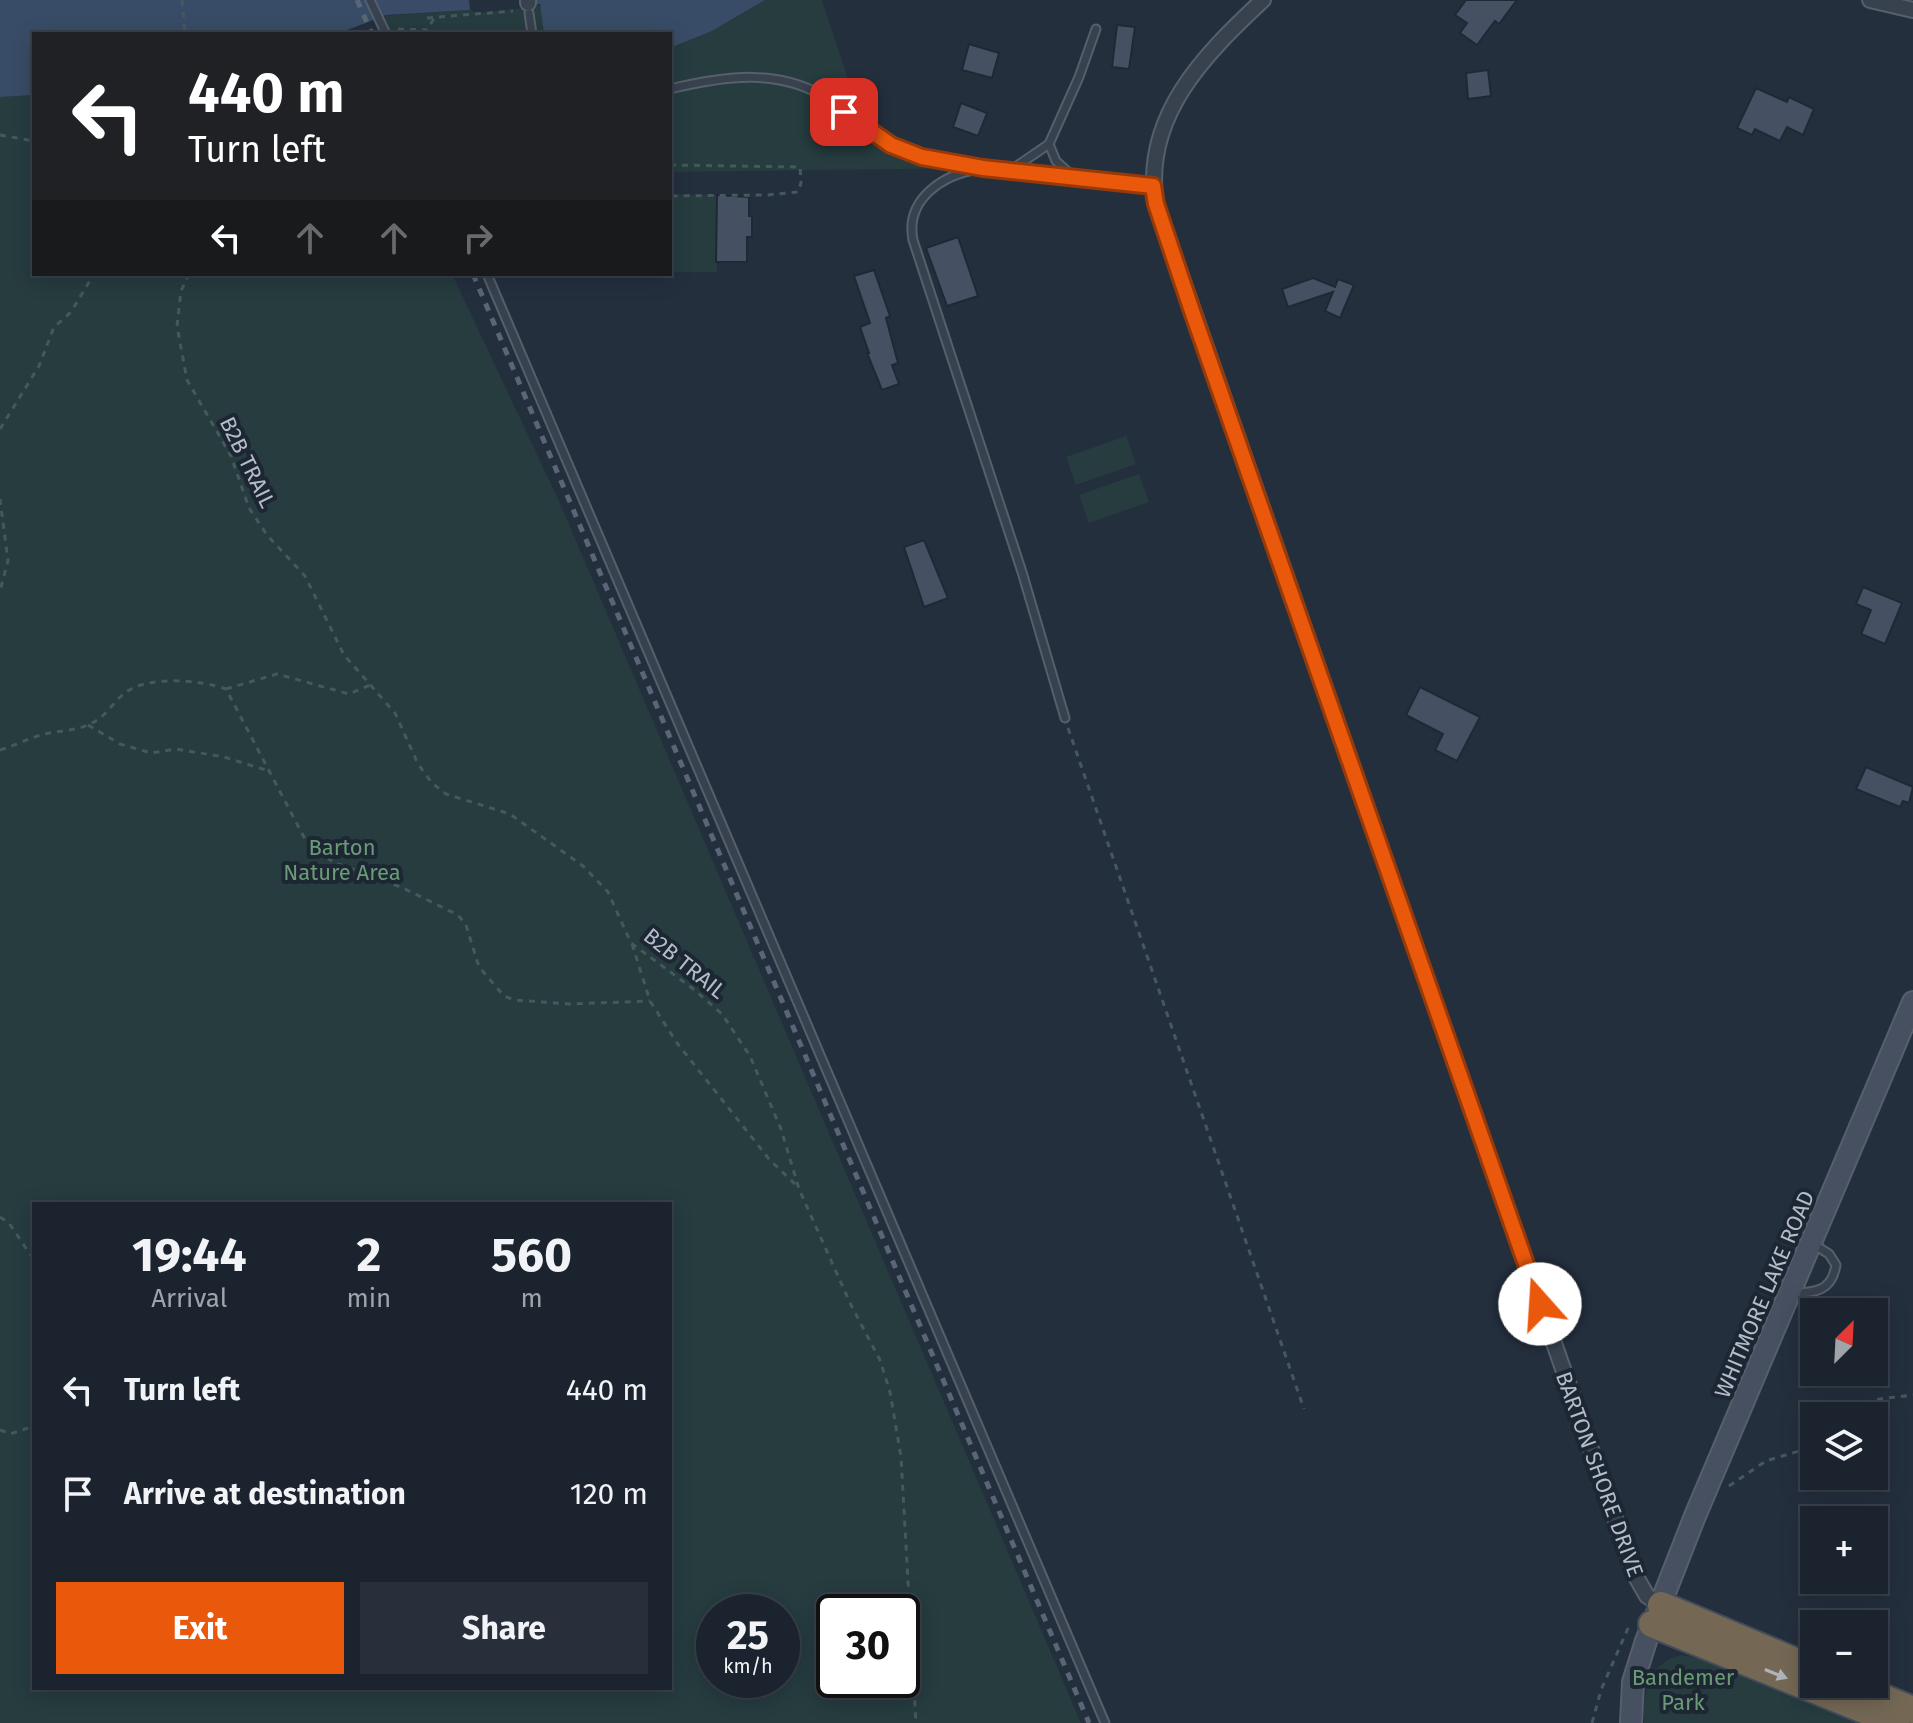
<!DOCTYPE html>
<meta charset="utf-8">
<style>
body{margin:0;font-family:"Fira Sans",sans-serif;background:#282f3a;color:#f1f3f6;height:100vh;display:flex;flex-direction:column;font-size:30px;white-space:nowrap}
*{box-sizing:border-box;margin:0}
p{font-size:26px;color:#a0a4aa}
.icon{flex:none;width:44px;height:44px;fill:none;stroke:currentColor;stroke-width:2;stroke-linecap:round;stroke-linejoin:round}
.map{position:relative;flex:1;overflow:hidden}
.side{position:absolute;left:32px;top:1202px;width:640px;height:488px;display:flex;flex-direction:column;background:#1b232e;border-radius:0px;box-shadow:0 4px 20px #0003,0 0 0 2px #39404a}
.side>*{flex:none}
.top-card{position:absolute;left:32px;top:32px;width:640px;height:244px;border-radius:0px;box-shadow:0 4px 20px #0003,0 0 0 2px #39404a;background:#202124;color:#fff;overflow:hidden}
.needle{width:52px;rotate:24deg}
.buttons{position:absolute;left:1800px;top:1298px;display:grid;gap:16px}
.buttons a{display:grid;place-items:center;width:88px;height:88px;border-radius:0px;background:#1b232e;box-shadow:0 4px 20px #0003,0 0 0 2px #39404a;font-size:40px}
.speed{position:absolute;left:696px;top:1594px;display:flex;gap:16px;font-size:40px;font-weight:700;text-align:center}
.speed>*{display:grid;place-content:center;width:104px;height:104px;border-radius:50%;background:#1b232e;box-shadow:0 4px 20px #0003,0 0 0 2px #39404a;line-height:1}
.speed small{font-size:20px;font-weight:400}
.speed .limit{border:4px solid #111;border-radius:12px;background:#fff;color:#111}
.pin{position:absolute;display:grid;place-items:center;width:68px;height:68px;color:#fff;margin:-34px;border-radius:16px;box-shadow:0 4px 12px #0006}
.me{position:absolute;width:88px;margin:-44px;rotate:341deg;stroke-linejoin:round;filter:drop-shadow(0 0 6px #0008)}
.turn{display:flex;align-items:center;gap:28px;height:168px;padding:0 24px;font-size:36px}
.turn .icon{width:104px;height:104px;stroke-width:2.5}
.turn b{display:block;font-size:56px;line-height:68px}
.lanes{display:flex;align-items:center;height:76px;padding:0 24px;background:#0003;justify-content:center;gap:40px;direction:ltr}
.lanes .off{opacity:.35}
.eta{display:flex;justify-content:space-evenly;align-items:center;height:136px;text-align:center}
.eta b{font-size:48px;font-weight:700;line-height:56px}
.action{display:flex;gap:16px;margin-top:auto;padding:16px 24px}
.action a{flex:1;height:92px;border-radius:0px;background:#ea580c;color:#fff;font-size:32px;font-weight:700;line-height:92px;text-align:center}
.action a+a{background:#282f3a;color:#f1f3f6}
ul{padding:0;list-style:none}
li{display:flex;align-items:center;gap:24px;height:104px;padding:0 24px}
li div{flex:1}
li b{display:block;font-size:30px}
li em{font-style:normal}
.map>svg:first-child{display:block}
.green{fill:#263c3f;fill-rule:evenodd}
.water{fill:#394c67}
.building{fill:#455162;stroke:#1f2835;stroke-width:2}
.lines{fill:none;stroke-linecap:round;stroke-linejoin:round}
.lane-casing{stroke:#565f6c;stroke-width:11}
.street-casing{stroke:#565f6c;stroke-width:18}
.secondary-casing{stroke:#565f6c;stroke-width:24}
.highway-casing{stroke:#434c59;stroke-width:30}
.path{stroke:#44595c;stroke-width:3;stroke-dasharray:6 6;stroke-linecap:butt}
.lane{stroke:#38414e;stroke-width:7}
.street{stroke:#38414e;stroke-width:14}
.secondary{stroke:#465061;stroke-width:20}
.highway{stroke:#746855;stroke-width:26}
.rail{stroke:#5a6575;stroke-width:5;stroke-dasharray:8 8;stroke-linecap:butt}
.oneway{fill:#aeb4bd}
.route-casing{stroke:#983908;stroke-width:20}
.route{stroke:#ea580c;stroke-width:14}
.labels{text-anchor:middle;stroke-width:8;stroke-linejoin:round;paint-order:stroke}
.street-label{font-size:22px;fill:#b4bcc9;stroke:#1d2633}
.park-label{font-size:22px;fill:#6b9a76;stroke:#1d2633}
</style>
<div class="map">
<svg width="1913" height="1723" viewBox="0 0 1913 1723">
<rect width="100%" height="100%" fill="#242f3e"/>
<g class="green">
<path d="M765,0H822L864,127L907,152L983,168L670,172V48L712,31Z"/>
<path d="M537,2L542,12L544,34H388L381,16L470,10L476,13L527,8L526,3Z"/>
<path d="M34,95V274H452L559,501L1081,1723H0V97ZM34,1204H670V1688H34ZM714,1612H782V1680H714ZM834,1612H902V1680H834Z"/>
<path d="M670,194L717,195V272H670Z"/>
<path d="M1126,436L1136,464L1076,485L1066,457Z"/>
<path d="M1139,474L1149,502L1089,523L1079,495Z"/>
<path d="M1681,1655L1702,1659L1862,1723H1644C1643,1693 1647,1664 1681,1655Z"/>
</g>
<g class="water">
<path d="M0,0H469L470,10L386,15L337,34H34V95L0,97Z"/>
<path d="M526,0H765L712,31L670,48V34H544L540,4L526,3Z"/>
</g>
<g class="building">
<path d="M1466,0H1517L1499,24L1495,21L1477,45L1460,33L1467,23L1455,15Z"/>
<path d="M1117,25L1135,27L1129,69L1112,67Z"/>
<path d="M969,44L999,53L992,78L962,70Z"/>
<path d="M1488,70L1491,96L1468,99L1466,73Z"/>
<path d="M1756,88L1787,102L1789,97L1814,109L1803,135L1787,127L1780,141L1755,129L1752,135L1737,128Z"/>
<path d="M961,103L987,113L978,136L953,127Z"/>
<path d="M717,195L749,197V216H752V237H747V262H716Z"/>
<path d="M958,237L978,296L947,306L926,248Z"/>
<path d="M874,270L890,316L886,318L898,363L892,365L899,384L882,390L867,353H869L860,327L870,323L854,276Z"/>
<path d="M1313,278L1335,287L1338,279L1354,285L1340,318L1325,311L1333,292L1288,307L1282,289Z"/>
<path d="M924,540L948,598L924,607L904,547Z"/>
<path d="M1863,587L1902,603L1885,644L1861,634L1871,610L1856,604Z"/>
<path d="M1420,687L1480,717L1457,761L1435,750L1443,734L1406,715Z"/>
<path d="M1866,767L1913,787L1909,803L1903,801L1900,807L1856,789Z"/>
</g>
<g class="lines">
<g class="lane-casing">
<g id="lane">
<path d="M370,0L386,34"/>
<path d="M529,13L532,34"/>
<path d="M670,89C725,76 781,67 831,101C851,116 868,133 891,145C918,160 950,163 980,168"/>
<path d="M1011,170L1049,144"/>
<path d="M1074,177L1056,161L1049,144L1079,77L1096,29"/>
<path d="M487,274L1105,1723"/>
<path d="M1065,718L1022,572L913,240C905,199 943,174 980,169C996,167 1014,172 1030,174C1071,177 1112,182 1153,186"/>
<path d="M1792,1293C1815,1293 1832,1291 1836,1265L1829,1254L1813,1244"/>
</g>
</g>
<g class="street-casing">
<g id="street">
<path d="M528,0V3"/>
<path d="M1263,0C1204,55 1142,117 1156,204L1635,1575L1647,1596L1661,1605"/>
<path d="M1870,0L1913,10"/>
</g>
</g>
<g class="secondary-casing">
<path id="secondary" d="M1631,1723L1633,1682L1646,1641L1695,1516L1913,1002"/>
</g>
<g class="highway-casing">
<g id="highway">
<path d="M1661,1605L1814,1669"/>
<path d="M1652,1624L1896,1723"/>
<path d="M1851,1684L1913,1710"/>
</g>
</g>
<g class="path">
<path d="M182,0L185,34"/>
<path d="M427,18L513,11"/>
<path d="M398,29L427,30L435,17"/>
<path d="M0,135L34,141"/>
<path d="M670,165L800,167L801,183L798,192L767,195L670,196"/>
<path d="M189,274L181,291L177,326L187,380L231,456L249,508L267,535L305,576L344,655L395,713L418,764L432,783L446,794L510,814L583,866L608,892L631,943L692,988L722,1014L750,1056L781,1129L799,1189L851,1305L880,1360L890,1392L901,1457L916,1723"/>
<path d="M0,429L39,366L54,327L71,312L94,274"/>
<path d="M0,499L8,561L0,591"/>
<path d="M226,689L277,674L349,694L370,685"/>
<path d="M88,725L120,744L151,753L176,749L224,757L269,771"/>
<path d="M1068,728L1304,1409"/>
<path d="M0,750C14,746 27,739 41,735C58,730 77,732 94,722C106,716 114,701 125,693C147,675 202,680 226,689L306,841L333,862L403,888L458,915L466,925L479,967L504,996L514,1000L570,1004L650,1001"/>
<path d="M632,944L650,1001L677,1043L769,1159L797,1186"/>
<path d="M0,1217L9,1223L34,1260"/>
<path d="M1845,1416L1879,1399L1913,1395"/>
<path d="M0,1430L10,1434L34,1426"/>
<path d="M1729,1486L1766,1461L1799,1451L1814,1443"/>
<path d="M1592,1723L1601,1690L1629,1626"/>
</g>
<use href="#lane" class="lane"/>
<use href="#street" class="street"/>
<use href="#secondary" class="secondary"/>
<use href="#highway" class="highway"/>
<g class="rail">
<path d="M357,0L372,34"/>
<path d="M473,274L1089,1723"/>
</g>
</g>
<defs><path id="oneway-solid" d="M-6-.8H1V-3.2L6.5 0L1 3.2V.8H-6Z" transform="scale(2)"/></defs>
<use class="oneway" href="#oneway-solid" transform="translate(1776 1674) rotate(22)"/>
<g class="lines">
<g class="route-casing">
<path id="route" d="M844,112L891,145L922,157L983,168L1153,186L1156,204L1193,314L1540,1304"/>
</g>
<use href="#route" class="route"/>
</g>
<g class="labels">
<g class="street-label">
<text transform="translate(248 462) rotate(64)" y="8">B2B TRAIL</text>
<text transform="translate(685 963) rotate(39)" y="8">B2B TRAIL</text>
<text transform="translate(1764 1294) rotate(-67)" y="8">WHITMORE LAKE ROAD</text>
<text transform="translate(1600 1474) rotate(70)" y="8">BARTON SHORE DRIVE</text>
</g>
<g class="park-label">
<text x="342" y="855">Barton<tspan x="342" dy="25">Nature Area</tspan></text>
<text x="1683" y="1685">Bandemer<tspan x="1683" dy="25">Park</tspan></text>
</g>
</g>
</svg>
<div class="buttons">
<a><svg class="needle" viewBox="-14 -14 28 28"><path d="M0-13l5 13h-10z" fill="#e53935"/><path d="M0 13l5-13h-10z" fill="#a0a4aa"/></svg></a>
<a><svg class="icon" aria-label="layers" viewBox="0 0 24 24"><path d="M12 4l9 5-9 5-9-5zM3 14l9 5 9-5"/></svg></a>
<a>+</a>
<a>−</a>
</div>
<div class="speed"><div>25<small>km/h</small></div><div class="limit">30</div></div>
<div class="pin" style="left:844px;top:112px;background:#d93025"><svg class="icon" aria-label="arrive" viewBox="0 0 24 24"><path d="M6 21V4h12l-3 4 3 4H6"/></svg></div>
<svg class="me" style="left:1540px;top:1304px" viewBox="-20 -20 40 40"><circle r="19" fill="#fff"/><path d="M0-13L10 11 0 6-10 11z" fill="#ea580c"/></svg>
<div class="top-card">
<div class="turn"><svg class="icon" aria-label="left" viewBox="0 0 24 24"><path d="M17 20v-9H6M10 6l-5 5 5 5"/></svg><div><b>440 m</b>Turn left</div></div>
<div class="lanes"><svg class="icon" aria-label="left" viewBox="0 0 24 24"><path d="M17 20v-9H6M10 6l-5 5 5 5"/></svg><svg class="icon off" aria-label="ahead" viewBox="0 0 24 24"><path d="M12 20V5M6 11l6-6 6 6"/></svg><svg class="icon off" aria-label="ahead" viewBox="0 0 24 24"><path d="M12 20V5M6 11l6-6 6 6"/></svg><svg class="icon off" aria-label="right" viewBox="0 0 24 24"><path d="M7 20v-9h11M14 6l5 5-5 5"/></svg></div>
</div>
<section class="side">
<div class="eta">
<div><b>19:44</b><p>Arrival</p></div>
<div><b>2</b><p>min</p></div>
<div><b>560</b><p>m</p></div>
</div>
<ul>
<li><svg class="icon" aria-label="left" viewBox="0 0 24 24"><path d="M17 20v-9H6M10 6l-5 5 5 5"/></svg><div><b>Turn left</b></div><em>440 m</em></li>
<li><svg class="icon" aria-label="arrive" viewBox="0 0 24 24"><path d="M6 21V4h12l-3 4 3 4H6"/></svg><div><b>Arrive at destination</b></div><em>120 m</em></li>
</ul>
<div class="action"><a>Exit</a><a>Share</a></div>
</section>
</div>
